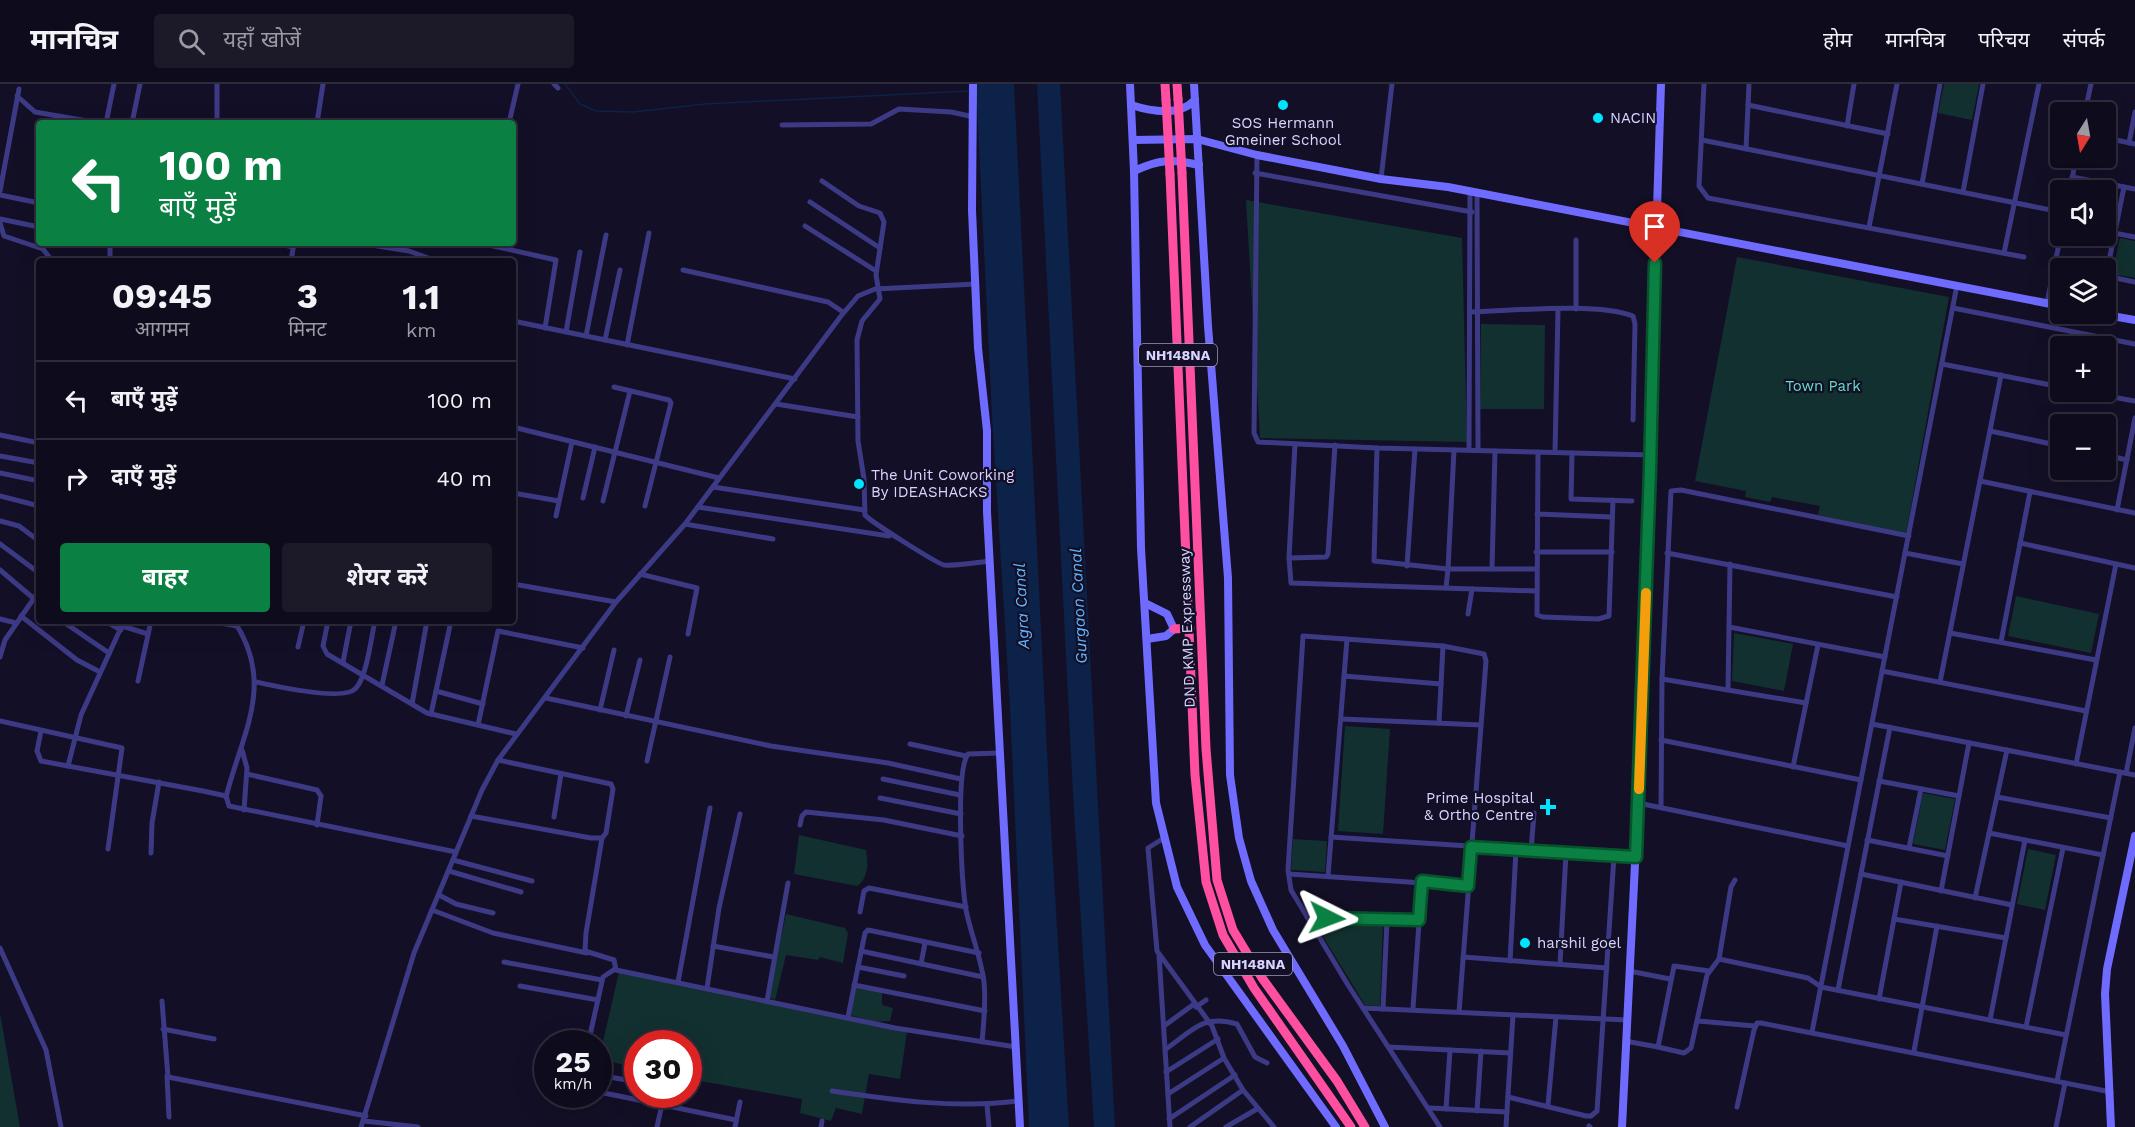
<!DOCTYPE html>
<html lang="hi">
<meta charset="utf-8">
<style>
body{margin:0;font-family:"Work Sans","Noto Sans Devanagari",sans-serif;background:#1c1929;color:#f1f3f6;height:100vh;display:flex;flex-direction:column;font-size:22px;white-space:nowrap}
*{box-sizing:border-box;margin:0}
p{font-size:20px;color:#9b9ba3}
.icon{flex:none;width:33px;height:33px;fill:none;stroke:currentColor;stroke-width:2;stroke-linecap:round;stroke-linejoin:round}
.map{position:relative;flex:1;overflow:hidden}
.sheet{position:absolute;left:36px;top:174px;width:480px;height:366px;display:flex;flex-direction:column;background:#0e0b1c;border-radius:6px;box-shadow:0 6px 24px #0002,0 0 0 2px #2e2b3b}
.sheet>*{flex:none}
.hud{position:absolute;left:36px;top:36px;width:480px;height:126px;border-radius:6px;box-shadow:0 6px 24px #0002,0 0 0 2px #2e2b3b;background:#0b8043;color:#fff;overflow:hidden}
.needle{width:39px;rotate:191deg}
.controls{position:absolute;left:2050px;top:18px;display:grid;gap:12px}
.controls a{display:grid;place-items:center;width:66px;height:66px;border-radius:6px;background:#0e0b1c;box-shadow:0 6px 24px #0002,0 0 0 2px #2e2b3b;font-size:30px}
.speed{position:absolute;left:534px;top:946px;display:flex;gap:12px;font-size:30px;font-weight:700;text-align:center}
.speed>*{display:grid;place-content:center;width:78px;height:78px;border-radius:50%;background:#0e0b1c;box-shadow:0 6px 24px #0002,0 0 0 2px #2e2b3b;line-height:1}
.speed small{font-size:15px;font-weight:400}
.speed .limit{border:9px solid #d22;background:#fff;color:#111}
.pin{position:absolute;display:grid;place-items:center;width:51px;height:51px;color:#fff;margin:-62px -26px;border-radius:50% 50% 50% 0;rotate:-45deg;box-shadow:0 0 6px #0007}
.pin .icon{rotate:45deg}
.me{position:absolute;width:66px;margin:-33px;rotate:93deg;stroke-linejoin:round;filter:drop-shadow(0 0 4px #0008)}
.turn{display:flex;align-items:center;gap:21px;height:126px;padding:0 24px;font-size:27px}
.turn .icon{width:78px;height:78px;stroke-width:2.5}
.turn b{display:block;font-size:42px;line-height:51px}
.eta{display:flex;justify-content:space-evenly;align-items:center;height:102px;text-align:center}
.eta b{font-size:36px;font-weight:700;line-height:42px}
.primary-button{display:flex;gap:12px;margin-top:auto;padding:12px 24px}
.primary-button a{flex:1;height:69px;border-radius:6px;background:#0b8043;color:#fff;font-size:24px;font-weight:700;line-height:69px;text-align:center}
.primary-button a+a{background:#1c1929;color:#f1f3f6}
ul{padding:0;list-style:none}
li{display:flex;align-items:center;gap:18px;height:78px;padding:0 24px;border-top:2px solid #2e2b3b}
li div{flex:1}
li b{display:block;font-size:22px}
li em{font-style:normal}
header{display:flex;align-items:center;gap:36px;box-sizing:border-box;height:84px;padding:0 30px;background:#0e0b1c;border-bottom:2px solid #2e2b3b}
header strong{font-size:28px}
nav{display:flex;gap:33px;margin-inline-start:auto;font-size:21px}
.search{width:420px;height:54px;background:#1c1929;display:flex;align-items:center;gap:15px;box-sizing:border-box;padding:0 21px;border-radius:6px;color:#9b9ba3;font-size:22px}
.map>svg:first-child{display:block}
.green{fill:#12302f}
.water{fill:#0c2248}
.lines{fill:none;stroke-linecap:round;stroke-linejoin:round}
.stream{stroke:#0c2248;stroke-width:1.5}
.street{stroke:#3d3a85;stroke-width:5}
.secondary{stroke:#6f6bff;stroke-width:8}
.highway{stroke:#ff4fa3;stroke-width:9}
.highway-bridge{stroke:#ff4fa3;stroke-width:9}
.route-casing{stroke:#07532c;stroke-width:15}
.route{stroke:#0b8043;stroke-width:10}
.slow{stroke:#f59e0b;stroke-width:10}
.poi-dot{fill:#00e5ff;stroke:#130f26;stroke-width:2}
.labels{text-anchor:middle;stroke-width:4.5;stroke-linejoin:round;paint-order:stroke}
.shield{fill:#130f26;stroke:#9e99be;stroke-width:1.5}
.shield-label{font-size:14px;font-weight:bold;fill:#d9d4ff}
.poi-label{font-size:15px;fill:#d9d4ff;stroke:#130f26;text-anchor:start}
.park-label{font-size:15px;fill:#5fe0c0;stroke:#130f26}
.street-label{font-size:15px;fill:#d9d4ff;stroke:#130f26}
.water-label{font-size:16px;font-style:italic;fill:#62b6ff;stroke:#130f26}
</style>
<header>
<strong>मानचित्र</strong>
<div class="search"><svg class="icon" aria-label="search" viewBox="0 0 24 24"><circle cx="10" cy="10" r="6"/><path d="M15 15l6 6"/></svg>यहाँ खोजें</div>
<nav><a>होम</a><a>मानचित्र</a><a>परिचय</a><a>संपर्क</a></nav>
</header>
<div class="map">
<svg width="2135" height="1043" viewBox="0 0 2135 1043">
<rect width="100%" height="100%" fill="#130f26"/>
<g class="green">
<path d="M1944,0H1979L1972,36L1938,29Z"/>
<path d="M1246,116L1462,154L1467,358L1260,354Z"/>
<path d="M2120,154L2135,157V194L2112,190Z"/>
<path d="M1737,173L1949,213L1906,450L1818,431L1820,422L1772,413L1770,418L1745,413L1746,407L1695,397Z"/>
<path d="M1481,240L1545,241L1544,325H1480Z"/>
<path d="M2016,512L2099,530L2091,569L2008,552Z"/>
<path d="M1734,549L1793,560L1784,607L1732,597Z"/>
<path d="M1345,642L1390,645L1383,750L1338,747Z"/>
<path d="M1923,709L1955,715L1945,766L1913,760Z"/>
<path d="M799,751L866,766C868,778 869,794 857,802L794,790Z"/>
<path d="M1293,755L1327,757L1325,788L1291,786Z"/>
<path d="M2028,765L2056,771L2045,826L2017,820Z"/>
<path d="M786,830L845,844L848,849L843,879L820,873L818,876L786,871L775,916L768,913Z"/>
<path d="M1314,838L1383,843L1380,922L1365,921Z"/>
<path d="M619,888L907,948L900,995L869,990L862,1030L836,1024L831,1037L800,1029L802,1015L689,995L688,960H638L637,984L599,975Z"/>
<path d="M855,901L882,909V921L893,924L890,937L874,938L850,931Z"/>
<path d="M0,929L20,1043H0Z"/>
</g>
<g class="water">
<path d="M976,0H1014L1050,727L1069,1043H1029L1010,624L992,333Z"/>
<path d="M1037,0H1060L1115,1043H1094L1073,710Z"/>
</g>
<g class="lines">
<path class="stream" d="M565,0L580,20L596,27L633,28L705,20L969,7"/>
<g class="street">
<path d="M554,0L558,4"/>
<path d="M1704,0L1699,102L1708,114L2024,173"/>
<path d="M17,12L35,28L99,39"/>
<path d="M1748,21L1888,50"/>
<path d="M2085,28L2091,0"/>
<path d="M106,39L114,0"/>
<path d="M132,39L140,0"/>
<path d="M217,39V0"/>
<path d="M317,39L323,0"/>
<path d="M509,39L518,0"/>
<path d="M782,41L871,40L899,25L951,28L974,33"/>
<path d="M1847,42L1854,0"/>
<path d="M2106,54L2135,60"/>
<path d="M1702,56L2061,128"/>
<path d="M2129,59L2135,28"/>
<path d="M1746,65L1749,0"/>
<path d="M1257,71L1254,349L1258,358L1377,364L1651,371"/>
<path d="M1255,89L1472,128"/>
<path d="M2072,93L2135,105"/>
<path d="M1381,95L1392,0"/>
<path d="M822,97L859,122L880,129L884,138L876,191L880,215L862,237L857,256L858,357L864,395L865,431C871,438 938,480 944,481C958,482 975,479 990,477"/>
<path d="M1922,100L1940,0"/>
<path d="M2070,106L2076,74"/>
<path d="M0,107L19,5"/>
<path d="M1963,108L1983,0"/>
<path d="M1477,109L1478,366"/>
<path d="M0,111L39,119"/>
<path d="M810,118L880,164"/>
<path d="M0,135L39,143"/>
<path d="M0,139L4,152L43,165L52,177"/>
<path d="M805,142L876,187"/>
<path d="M1869,143L1897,0"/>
<path d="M2114,149L2135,153"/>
<path d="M1576,156V225"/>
<path d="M110,159V177"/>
<path d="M276,159L293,163"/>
<path d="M359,159L409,167L436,177"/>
<path d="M480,159L556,176L545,244"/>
<path d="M2004,169L2039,0"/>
<path d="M291,177L294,159"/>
<path d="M2055,182L2065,184"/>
<path d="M683,186L828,218L843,228"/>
<path d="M2106,192L2124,103"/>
<path d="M2106,192L2135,198"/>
<path d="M2047,219L2061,150"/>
<path d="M1953,224L2135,260"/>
<path d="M1470,228C1511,227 1597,218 1633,232L1635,240L1633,336"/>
<path d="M513,237L795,295"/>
<path d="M566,248L580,168"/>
<path d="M586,252L606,151"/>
<path d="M605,256L620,186"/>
<path d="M627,261L649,149"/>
<path d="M1942,280L2061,303"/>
<path d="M614,303L669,316L671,319L645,422"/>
<path d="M2085,308L2135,317"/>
<path d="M776,320L858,333"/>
<path d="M513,343L719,394"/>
<path d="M1990,347L2061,362"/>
<path d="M0,351L39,359"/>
<path d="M1295,360L1289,474L1291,499L1536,507"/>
<path d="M1377,364L1374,477L1448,485L1454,366"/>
<path d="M1469,366L1470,108"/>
<path d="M1538,368L1537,531L1543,533L1598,535L1609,532L1613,416"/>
<path d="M1555,368L1558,226"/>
<path d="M1572,369L1571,415L1632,417"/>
<path d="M2106,371L2127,376"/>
<path d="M0,372L39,379"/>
<path d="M0,389L39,397"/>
<path d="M1980,397L2135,429"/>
<path d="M713,403L864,426"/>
<path d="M513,409L559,417"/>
<path d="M0,412L39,422"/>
<path d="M583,414L595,363"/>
<path d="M603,417L630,307"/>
<path d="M698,423L889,452"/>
<path d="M2117,426L2135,334"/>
<path d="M1537,430L1612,433"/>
<path d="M556,432L572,358"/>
<path d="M0,437L19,442L39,457"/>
<path d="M685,440L773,455"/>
<path d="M2020,459L2135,484"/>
<path d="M0,460L39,489"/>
<path d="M1536,468H1612"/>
<path d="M1667,469L1897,513"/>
<path d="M1905,469L1963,480"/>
<path d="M1289,474L1326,473L1328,470L1335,361"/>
<path d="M1407,482L1415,365"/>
<path d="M1492,485L1495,367"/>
<path d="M0,486L39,519"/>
<path d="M640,490L697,504L688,550"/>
<path d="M513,500L616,518"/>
<path d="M1446,504L1448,485H1536"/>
<path d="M1468,530L1472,505"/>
<path d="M21,532L77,576L100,588"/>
<path d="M0,535L16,539"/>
<path d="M62,537L109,569"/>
<path d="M105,537L121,546"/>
<path d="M210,537L237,542"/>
<path d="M328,537L323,562L327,570L427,629L516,650"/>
<path d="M122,542L148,550"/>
<path d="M1729,543L1885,573"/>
<path d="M1950,549L2096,576"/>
<path d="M2001,558L2030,408"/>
<path d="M298,563L304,537"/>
<path d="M0,573L5,556L39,507"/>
<path d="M343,578L351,537"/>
<path d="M1882,587L2086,627"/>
<path d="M1344,592L1441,600"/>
<path d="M1662,595L1806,619"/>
<path d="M138,597L151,537"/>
<path d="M256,598C274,602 345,618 356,604C367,592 371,554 375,537"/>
<path d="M1940,598L2001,291"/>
<path d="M382,601L396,537"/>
<path d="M1728,606L1730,480"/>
<path d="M436,607L483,620"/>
<path d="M546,614L771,662L888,679L961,695"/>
<path d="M412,620L427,537"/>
<path d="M600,626L614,566"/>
<path d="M431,630L451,537"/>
<path d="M626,632L640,576"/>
<path d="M1341,635L1481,641"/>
<path d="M0,637L122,664L108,765"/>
<path d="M1439,639L1443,562"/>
<path d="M1872,640L2135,691"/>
<path d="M478,641L498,547L583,564"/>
<path d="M41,647L37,667L41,677L203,707L226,712L229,722L456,768"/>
<path d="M1661,656L1861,696"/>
<path d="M910,660L966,672"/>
<path d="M242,666L247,684L244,726"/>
<path d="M647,677L670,573"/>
<path d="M2076,680L2116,480"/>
<path d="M68,682L81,631L124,537"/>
<path d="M1793,683L1818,561"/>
<path d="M2126,689L2135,644"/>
<path d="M247,690L317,706L321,712L317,741"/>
<path d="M883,695L960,711"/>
<path d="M1879,697L1959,712"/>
<path d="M226,713C242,649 276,600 234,537"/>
<path d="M1997,713L2111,734"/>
<path d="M880,714L961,730"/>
<path d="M1638,719L1848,762"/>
<path d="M1661,723L1662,595L1671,407L1681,406L1909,452"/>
<path d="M471,732L591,754H602L606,749L613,705L611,700L498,676"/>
<path d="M554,733L561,690"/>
<path d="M800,741L802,732L806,728L884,736L962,752"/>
<path d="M1989,749L2103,771"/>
<path d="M1331,753L1636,773"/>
<path d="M602,754L586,849L585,867L614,876L616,886L895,944L1016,963"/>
<path d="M1164,754L1148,764L1157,867L1212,942L1224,974L1243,1006L1274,1043"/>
<path d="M1867,756L1948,772"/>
<path d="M1909,764L1921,705"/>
<path d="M1531,767L1534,729"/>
<path d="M151,769L152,739L159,698"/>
<path d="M453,776L532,797"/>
<path d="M449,787L521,808"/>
<path d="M1289,790L1468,802"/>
<path d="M1861,790L2012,821"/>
<path d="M1328,792L1347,555"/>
<path d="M1941,807L1969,659"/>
<path d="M439,811L456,820L493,829"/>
<path d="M1975,814L2007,666"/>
<path d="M432,826L493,849L587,869"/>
<path d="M860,828L864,807L869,804L966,823"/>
<path d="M1307,833L1419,836"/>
<path d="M1894,835L2006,854"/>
<path d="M713,862L774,873"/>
<path d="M0,864L46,966L61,1043"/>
<path d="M861,867L983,893"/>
<path d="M1159,871L1170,1043"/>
<path d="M1463,873L1607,884"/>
<path d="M1719,875L1808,894L1821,903L2066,951"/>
<path d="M1510,877L1516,766"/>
<path d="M504,878L602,896"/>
<path d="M921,880L925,859"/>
<path d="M1560,880L1566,769"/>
<path d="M858,883L865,849L868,846L979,869"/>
<path d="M1629,887L1670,895"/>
<path d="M1709,887L1674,882L1658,963L1684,969L1691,964L1707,891L1719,875L1731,803L1735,796"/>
<path d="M678,898L710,724"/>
<path d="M854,901L985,927"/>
<path d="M520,902L598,916"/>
<path d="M707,904L719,824L740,730"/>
<path d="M1838,906L1890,643"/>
<path d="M1879,915L1901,798"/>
<path d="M162,917L168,993L366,1032"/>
<path d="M767,917L788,799"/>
<path d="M1196,923L1206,916"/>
<path d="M1363,924L1627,936"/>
<path d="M1413,924L1422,797"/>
<path d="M1383,925L1387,836"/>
<path d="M848,933L858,883L904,892"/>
<path d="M1990,936L2025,756"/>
<path d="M1698,937L1755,942"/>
<path d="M1164,942L1194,920"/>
<path d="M2026,943L2063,764"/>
<path d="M163,945L214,955"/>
<path d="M1812,948L1957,201"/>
<path d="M1625,957L1658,963"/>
<path d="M982,958C984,938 986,918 984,898C981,873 971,851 966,826C962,801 955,687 968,670L1000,669"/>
<path d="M588,960L603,893L615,885"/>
<path d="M1389,963L1510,969"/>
<path d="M1166,965C1193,946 1203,930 1237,940L1255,973L1267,979"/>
<path d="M1914,967L1937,842"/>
<path d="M1166,988L1218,955"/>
<path d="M598,991L638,998"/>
<path d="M167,992L169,1033"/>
<path d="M2057,997L2120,688"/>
<path d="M832,1007C893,1016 956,1025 1018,1017"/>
<path d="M604,1009L736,1036"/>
<path d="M1168,1010L1224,974"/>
<path d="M1508,1013L1586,1032H1591L1597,1027L1614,772"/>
<path d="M987,1021L989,1043"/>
<path d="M1548,1021L1556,933"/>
<path d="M1737,1023L1754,946L1757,939H1761L2111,1008"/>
<path d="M1430,1024L1507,1028"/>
<path d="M1446,1025L1450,966"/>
<path d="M1477,1027L1481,967"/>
<path d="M1169,1035L1235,991"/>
<path d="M364,1037L418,1043"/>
<path d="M1589,1042L1590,1043"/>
<path d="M361,1043L414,869L482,706L498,676L616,518L685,440L841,232L858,212L875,205L976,200"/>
<path d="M657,1043L664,1011"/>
<path d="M735,1043L740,1018"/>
<path d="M821,1043L822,1037"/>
<path d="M1190,1043L1243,1006"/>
<path d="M1226,1043L1257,1025"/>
<path d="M1440,1043L1348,901L1291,806L1288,786L1303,552L1443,562L1484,570L1486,577L1459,928"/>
<path d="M1506,1043L1513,931"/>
<path d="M2056,1043L2065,999"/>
</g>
<g class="secondary">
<path d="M973,0L972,126L978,264L987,347V428L1020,1043"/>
<path d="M1130,0L1134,87L1141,464L1156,719L1177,803L1205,861L1336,1043"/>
<path d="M1194,0L1208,242L1228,494L1230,691L1239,754L1251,797L1273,846L1343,962L1385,1043"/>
<path d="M1131,21C1150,27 1179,33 1195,16"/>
<path d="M1133,56L1197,55L1257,71L1381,95L1448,103L2061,222"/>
<path d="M1134,87C1160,75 1171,75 1199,81"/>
<path d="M2101,230L2135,236"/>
<path d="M1147,520L1167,530L1174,545L1166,552L1147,555"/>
<path d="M1622,1043L1638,719L1661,0"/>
<path d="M2111,1043L2105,910L2107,885L2135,752"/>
</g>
<g class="highway">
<path d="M1165,0L1166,16"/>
<path d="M1177,0L1178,15"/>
<path d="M1182,89L1206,665L1217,796L1233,846L1262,894L1337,997L1365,1043"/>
<path d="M1170,90L1195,691L1206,798L1223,851L1254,904L1351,1043"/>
<path d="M1174,545L1190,544"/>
</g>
<g class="highway-bridge">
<path d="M1178,15L1182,89"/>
<path d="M1166,16L1170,90"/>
</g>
</g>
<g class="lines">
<g class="route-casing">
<path id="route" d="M1327,834L1419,836L1422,797L1468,802L1471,763L1636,773L1650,386L1655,179"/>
</g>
<use href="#route" class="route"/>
<path class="slow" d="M1639,705L1646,509"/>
</g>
<g class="poi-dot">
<circle cx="1283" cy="21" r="6"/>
<circle cx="1598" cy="34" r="6"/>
<circle cx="859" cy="400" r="6"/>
<path d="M1545 714h6v6h6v6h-6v6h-6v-6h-6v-6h6z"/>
<circle cx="1525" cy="859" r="6"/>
</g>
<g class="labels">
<g class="shield">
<rect x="1139" y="260" width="78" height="22" rx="4.5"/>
<rect x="1214" y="869" width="78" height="22" rx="4.5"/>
</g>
<g class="shield-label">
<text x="1178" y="276">NH148NA</text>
<text x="1253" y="885">NH148NA</text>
</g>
<g class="poi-label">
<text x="1610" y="39">NACIN</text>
<text x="1283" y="44" text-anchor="middle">SOS Hermann<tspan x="1283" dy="17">Gmeiner School</tspan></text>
<text x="871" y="396">The Unit Coworking<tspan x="871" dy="17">By IDEASHACKS</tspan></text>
<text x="1534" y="719" text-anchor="end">Prime Hospital<tspan x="1534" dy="17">&amp; Ortho Centre</tspan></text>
<text x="1537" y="864">harshil goel</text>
</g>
<g class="park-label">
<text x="1823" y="307">Town Park</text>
</g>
<g class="street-label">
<text transform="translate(1187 544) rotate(-92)" y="5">DND KMP Expressway</text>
</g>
<g class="water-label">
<text transform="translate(1021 522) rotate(-93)" y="6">Agra Canal</text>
<text transform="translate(1078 522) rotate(-93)" y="6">Gurgaon Canal</text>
</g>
</g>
</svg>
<div class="controls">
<a><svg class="needle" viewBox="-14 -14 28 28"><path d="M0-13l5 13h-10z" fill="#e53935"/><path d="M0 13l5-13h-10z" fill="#9b9ba3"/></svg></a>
<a><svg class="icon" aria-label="sound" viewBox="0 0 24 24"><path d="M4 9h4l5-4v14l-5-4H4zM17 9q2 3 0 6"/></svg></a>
<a><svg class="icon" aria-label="layers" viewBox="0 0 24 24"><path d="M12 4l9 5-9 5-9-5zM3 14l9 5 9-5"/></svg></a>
<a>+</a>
<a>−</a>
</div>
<div class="speed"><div>25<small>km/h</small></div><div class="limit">30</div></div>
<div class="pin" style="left:1655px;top:179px;background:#d93025"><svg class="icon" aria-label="arrive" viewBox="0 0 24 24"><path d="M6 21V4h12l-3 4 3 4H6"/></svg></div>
<svg class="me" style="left:1327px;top:834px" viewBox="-20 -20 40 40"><path d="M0-17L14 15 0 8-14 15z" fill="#0b8043" stroke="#fff" stroke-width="4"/></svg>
<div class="hud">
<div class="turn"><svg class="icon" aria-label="left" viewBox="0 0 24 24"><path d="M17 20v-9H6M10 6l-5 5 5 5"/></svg><div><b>100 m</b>बाएँ मुड़ें</div></div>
</div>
<section class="sheet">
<div class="eta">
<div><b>09:45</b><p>आगमन</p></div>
<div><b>3</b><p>मिनट</p></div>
<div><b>1.1</b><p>km</p></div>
</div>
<ul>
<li><svg class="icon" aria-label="left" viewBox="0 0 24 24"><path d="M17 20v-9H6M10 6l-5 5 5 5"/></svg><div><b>बाएँ मुड़ें</b></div><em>100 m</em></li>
<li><svg class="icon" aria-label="right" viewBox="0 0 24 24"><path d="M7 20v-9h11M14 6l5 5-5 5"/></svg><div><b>दाएँ मुड़ें</b></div><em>40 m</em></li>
</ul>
<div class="primary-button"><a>बाहर</a><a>शेयर करें</a></div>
</section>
</div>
